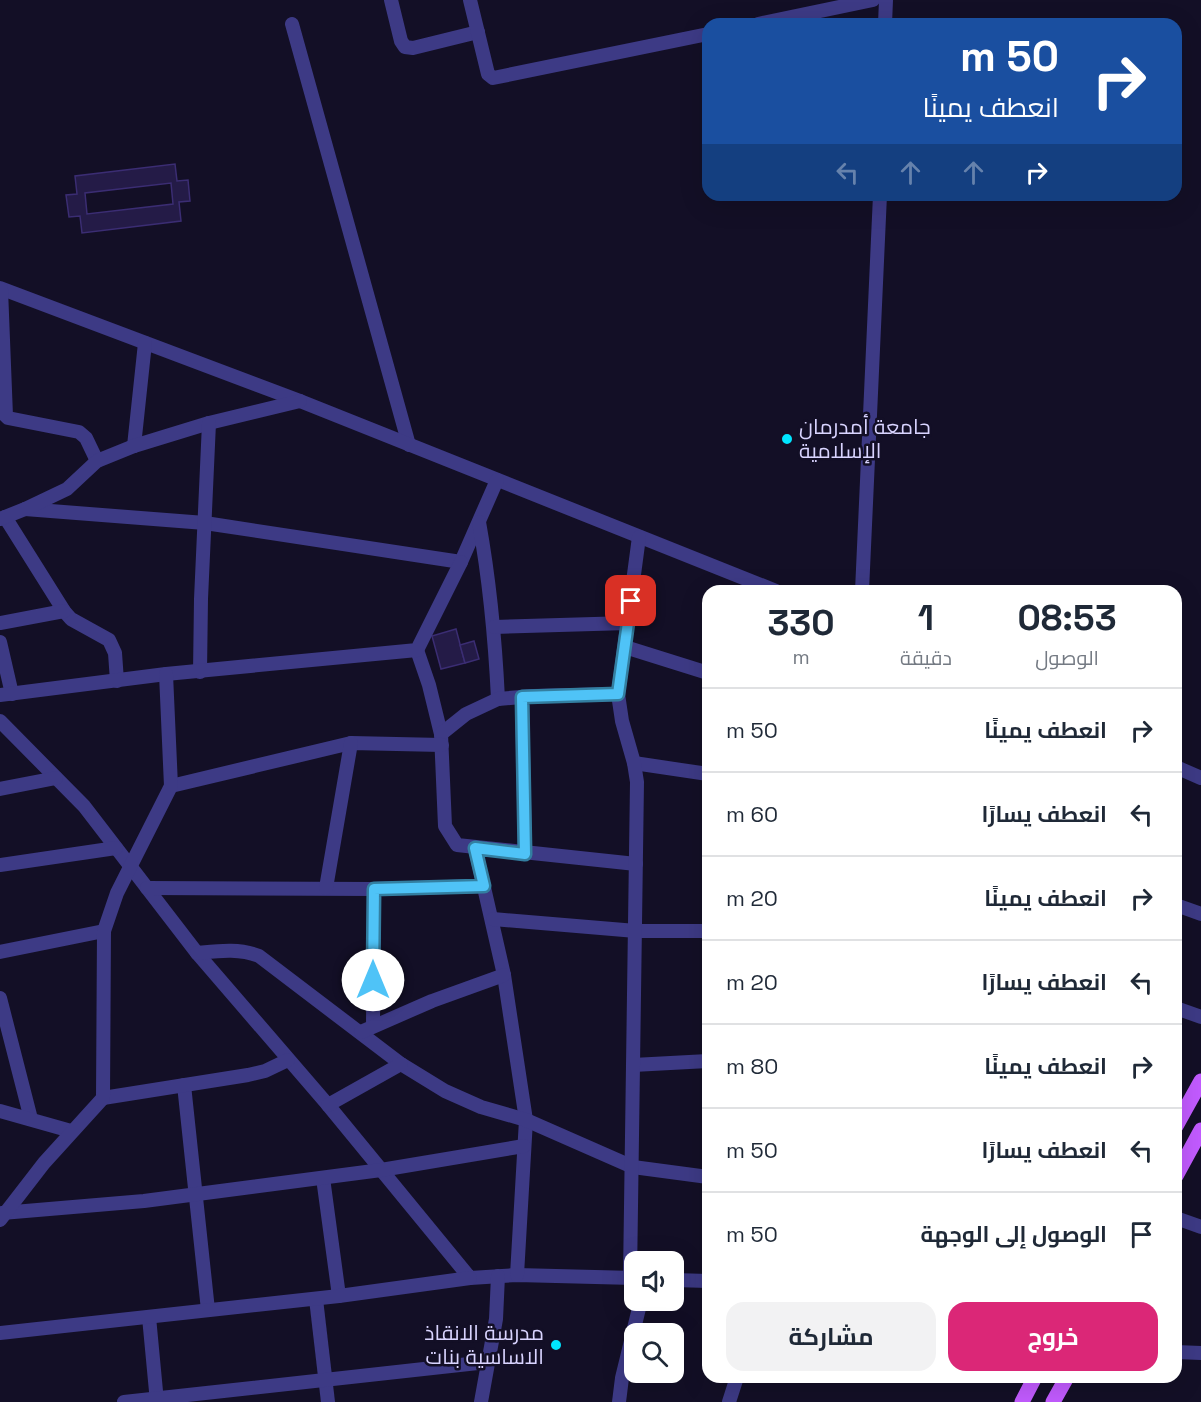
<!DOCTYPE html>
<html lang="ar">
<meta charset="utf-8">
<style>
body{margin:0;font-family:"Space Grotesk",Cairo,sans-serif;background:#f2f2f3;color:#1f2937;direction:rtl;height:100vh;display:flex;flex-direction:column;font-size:22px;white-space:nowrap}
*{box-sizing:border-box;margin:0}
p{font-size:20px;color:#747a83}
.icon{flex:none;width:33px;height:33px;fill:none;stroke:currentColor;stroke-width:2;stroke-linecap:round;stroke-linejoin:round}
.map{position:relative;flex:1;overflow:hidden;direction:ltr}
.details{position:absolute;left:702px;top:585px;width:480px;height:798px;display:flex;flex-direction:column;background:#fff;border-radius:18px;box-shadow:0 6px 24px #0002;direction:rtl}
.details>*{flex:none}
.hud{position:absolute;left:702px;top:18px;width:480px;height:183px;border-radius:18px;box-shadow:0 6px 24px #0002;direction:rtl;background:#1a4fa0;color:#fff;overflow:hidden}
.buttons{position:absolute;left:624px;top:1251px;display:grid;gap:12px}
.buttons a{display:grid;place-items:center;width:60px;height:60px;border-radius:12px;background:#fff;box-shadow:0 6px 24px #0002;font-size:30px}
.pin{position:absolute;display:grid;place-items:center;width:51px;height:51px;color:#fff;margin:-26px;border-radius:12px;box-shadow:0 3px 9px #0006}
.me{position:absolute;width:66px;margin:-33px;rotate:0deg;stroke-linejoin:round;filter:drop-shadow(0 0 4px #0008)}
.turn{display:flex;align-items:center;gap:21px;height:126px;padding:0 24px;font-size:27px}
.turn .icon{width:78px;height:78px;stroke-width:2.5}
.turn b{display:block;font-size:42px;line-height:51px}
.lanes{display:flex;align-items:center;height:57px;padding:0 24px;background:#0003;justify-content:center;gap:30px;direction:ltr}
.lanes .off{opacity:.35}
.eta{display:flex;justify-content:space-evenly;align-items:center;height:102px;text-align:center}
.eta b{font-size:36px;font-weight:700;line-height:42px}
.primary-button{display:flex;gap:12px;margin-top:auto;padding:12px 24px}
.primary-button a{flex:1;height:69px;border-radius:18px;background:#db2777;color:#fff;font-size:24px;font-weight:700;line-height:69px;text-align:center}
.primary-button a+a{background:#f2f2f3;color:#1f2937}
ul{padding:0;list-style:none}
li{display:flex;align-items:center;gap:18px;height:84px;padding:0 24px;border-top:2px solid #e0e1e3}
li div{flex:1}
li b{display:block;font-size:22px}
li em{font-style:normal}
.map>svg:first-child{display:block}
.building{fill:#241b47;stroke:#3b2d73;stroke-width:1.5;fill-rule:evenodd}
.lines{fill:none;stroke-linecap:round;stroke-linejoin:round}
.minor{stroke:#3d3a85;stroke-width:14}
.major{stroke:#c25bff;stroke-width:15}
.route-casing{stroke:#337fa1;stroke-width:15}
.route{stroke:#4fc3f7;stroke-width:10}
.poi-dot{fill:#00e5ff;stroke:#130f26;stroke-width:2}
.labels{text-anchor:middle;stroke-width:5;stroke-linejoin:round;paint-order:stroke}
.poi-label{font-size:21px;fill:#d9d4ff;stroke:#130f26;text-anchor:start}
</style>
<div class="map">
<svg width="1201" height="1402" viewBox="0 0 1201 1402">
<rect width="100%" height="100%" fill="#130f26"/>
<g class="building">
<path d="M175,164L177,181L188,180L190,201L179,202L181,221L82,233L80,216L69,217L66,195L77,194L75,176ZM171,183L173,204L87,214L85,193Z"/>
<path d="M456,629L465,663L441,669L432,636Z"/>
<path d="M474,641L479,659L465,663L460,645Z"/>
</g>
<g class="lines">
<g class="minor">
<path d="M391,0L401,41L405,47L413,48L478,32"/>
<path d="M470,0L488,74L493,78L708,34"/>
<path d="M292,24L409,445"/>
<path d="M758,24L873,0"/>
<path d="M885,24L886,0"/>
<path d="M0,288L300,401L776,591"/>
<path d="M1,289L6,416L8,418L79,432L86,438L97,461"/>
<path d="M134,446L145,343"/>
<path d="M25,509L205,523L461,562L497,480"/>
<path d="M5,517L64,611L71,619L109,640L115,653L117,681"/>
<path d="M0,519L25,509L67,489L97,461L134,446L209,423L300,401"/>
<path d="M479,522C490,583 495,637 498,699"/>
<path d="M862,591L880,195"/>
<path d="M0,623L64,611"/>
<path d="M494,627L628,623"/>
<path d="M0,642L12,694"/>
<path d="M625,647L708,673"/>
<path d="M417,650L429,685L441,734L445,826L457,845L636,864"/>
<path d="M200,672L201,599L209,423"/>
<path d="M0,695L166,674L417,650L461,562"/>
<path d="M522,697L525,853"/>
<path d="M0,721L84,806L197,953L328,1105L470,1278L517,1275L634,1278"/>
<path d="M441,734L466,714L498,699L533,696L618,694"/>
<path d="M634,763L708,774"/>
<path d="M1176,767L1201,778"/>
<path d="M171,786L351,743L442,745"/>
<path d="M0,789L56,778"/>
<path d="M475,848L504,975L526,1120L517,1275"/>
<path d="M0,865L116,848"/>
<path d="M147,888L374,889L484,886"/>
<path d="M326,888L351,743"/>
<path d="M1176,905L1201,914"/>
<path d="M493,919L636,931H708"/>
<path d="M0,952L104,931"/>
<path d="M197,953C218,951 239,948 259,956L401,1064L445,1091L481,1107L526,1120L633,1167L708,1177"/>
<path d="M0,998L31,1119"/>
<path d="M1176,1008L1201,1017"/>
<path d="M373,1025L374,889"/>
<path d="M361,1032L432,1001L504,975"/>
<path d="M633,1065L708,1061"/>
<path d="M184,1085L208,1310"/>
<path d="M103,1098L248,1075L265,1071L288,1060"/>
<path d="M328,1105L401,1064"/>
<path d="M0,1111L71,1131"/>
<path d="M323,1178L339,1296"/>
<path d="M2,1213L144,1201L381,1170L524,1146"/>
<path d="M1176,1218L1201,1227"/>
<path d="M0,1220L44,1163L103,1098L104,931L117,893L171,786L166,674"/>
<path d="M630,1278L637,782L634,763L622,721L618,694L639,537"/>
<path d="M674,1280L708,1281"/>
<path d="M316,1299L328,1402"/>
<path d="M149,1317L157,1402"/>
<path d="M0,1333L339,1296L470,1278"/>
<path d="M1176,1352L1201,1353"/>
<path d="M124,1402L487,1362"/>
<path d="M481,1402L496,1319L498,1276"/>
<path d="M619,1402L622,1378L641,1300"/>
<path d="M729,1402L737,1377"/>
</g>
<g class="major">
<path d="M1176,1126L1201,1081"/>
<path d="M1176,1176L1201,1130"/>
<path d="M1022,1402L1035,1377"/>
<path d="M1053,1402L1067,1377"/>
</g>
</g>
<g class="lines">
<g class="route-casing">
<path id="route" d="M373,980L374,889L484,886L475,848L525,854L522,697L618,694L631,601"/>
</g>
<use href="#route" class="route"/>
</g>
<g class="poi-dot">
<circle cx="787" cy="439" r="6"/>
<circle cx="556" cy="1345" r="6"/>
</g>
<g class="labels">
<g class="poi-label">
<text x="799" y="434">جامعة أمدرمان<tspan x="799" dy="24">الإسلامية</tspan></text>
<text x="544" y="1340" text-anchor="end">مدرسة الانقاذ<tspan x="544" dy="24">الاساسية بنات</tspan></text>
</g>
</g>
</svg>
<div class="buttons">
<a><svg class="icon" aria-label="sound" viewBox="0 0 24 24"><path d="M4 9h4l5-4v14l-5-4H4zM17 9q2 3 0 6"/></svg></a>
<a><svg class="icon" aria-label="search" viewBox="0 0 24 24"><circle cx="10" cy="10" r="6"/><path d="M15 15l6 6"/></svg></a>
</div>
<div class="pin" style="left:631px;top:601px;background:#d93025"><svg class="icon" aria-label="arrive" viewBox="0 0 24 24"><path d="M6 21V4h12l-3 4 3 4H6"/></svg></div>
<svg class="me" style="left:373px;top:980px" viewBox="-20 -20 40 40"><circle r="19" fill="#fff"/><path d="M0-13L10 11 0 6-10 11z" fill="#4fc3f7"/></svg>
<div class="hud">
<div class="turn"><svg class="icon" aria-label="right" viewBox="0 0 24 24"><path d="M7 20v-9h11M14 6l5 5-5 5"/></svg><div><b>50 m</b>انعطف يمينًا</div></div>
<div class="lanes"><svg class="icon off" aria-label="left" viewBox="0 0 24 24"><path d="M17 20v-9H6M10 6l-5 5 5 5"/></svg><svg class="icon off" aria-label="ahead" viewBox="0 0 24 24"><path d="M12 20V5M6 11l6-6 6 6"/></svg><svg class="icon off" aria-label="ahead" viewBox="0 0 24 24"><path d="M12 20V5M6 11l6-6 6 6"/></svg><svg class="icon" aria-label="right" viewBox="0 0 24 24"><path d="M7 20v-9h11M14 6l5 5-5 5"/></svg></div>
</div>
<section class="details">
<div class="eta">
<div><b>08:53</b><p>الوصول</p></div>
<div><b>1</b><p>دقيقة</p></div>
<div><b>330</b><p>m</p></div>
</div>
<ul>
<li><svg class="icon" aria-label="right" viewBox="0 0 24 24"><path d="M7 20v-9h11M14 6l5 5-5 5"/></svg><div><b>انعطف يمينًا</b></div><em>50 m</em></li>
<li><svg class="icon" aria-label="left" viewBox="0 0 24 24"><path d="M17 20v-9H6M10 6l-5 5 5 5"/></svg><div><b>انعطف يسارًا</b></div><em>60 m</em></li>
<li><svg class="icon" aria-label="right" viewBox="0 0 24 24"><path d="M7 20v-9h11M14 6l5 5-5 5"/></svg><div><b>انعطف يمينًا</b></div><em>20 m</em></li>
<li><svg class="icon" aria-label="left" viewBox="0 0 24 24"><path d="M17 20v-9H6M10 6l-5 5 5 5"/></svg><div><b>انعطف يسارًا</b></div><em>20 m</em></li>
<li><svg class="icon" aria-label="right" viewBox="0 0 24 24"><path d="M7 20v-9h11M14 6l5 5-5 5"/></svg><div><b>انعطف يمينًا</b></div><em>80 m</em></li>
<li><svg class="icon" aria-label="left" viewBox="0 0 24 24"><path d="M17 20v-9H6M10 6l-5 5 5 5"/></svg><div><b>انعطف يسارًا</b></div><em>50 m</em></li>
<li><svg class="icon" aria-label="arrive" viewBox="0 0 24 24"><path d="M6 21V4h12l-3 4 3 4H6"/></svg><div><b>الوصول إلى الوجهة</b></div><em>50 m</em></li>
</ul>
<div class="primary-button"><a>خروج</a><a>مشاركة</a></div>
</section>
</div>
